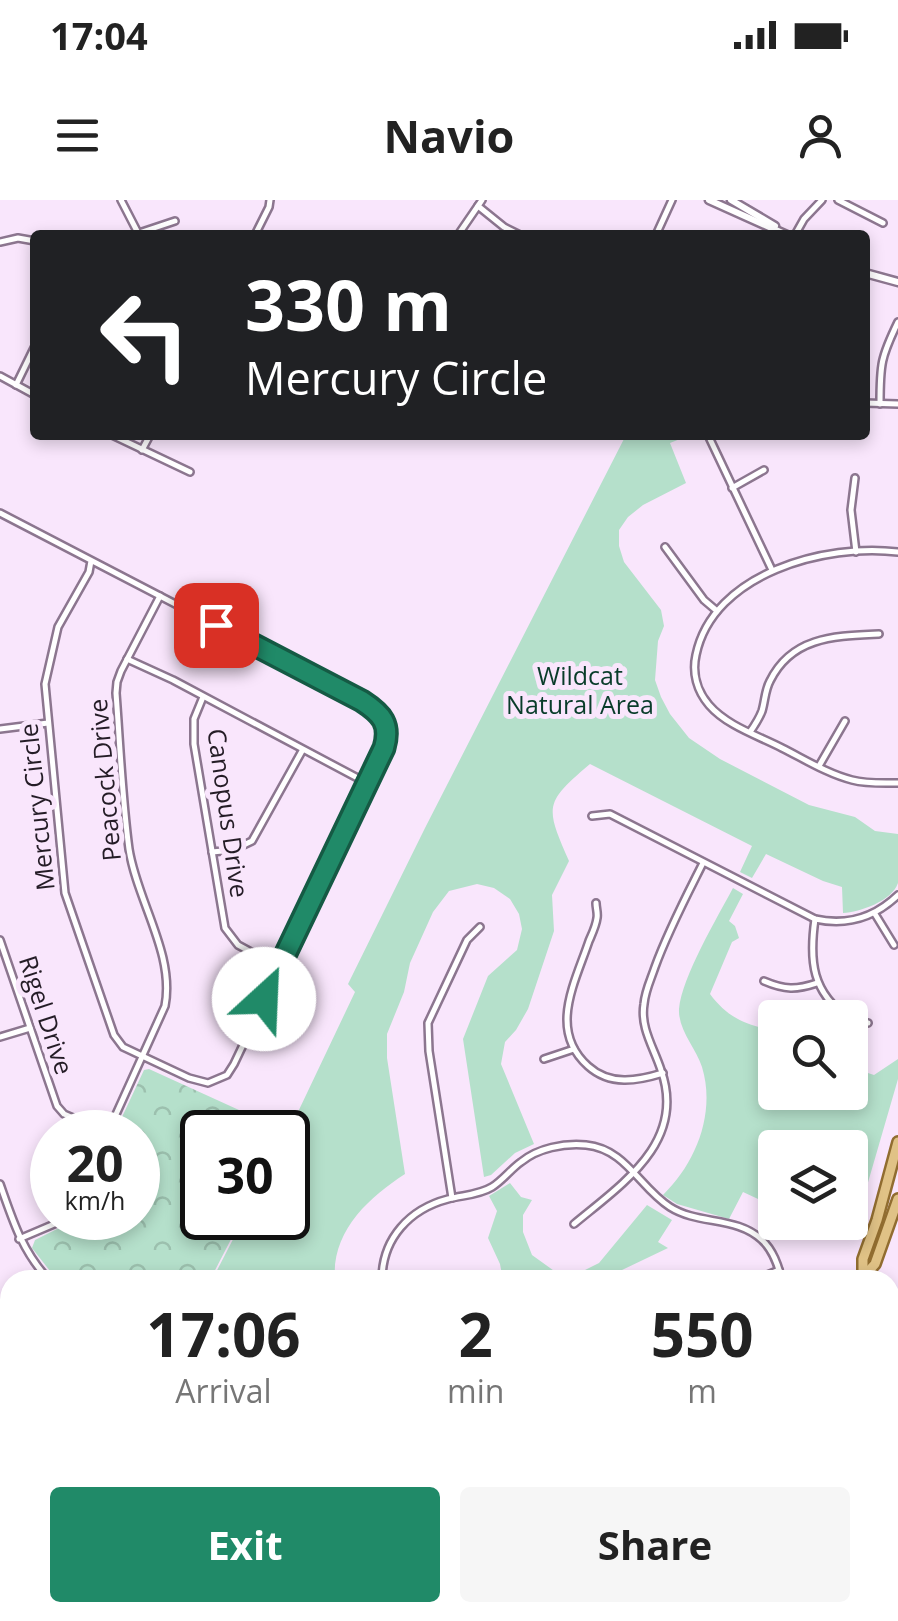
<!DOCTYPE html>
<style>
body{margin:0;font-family:"Open Sans",sans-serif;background:#f6f6f6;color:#222;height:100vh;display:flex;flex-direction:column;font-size:38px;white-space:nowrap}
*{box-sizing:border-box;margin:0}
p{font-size:32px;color:#767676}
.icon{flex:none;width:55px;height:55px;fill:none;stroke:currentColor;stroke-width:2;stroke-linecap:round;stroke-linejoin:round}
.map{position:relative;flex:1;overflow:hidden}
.sheet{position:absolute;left:0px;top:1070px;width:900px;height:352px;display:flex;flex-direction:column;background:#fff;border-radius:30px 30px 0 0;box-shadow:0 5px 15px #0003}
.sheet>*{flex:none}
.top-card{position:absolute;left:30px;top:30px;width:840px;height:210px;border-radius:10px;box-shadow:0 5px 15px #0003;background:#202124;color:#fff;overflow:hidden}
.fabs{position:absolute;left:758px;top:800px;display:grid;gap:20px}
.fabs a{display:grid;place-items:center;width:110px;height:110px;border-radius:10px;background:#fff;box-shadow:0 5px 15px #0003;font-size:50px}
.speed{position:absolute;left:30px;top:910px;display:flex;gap:20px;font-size:50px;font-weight:700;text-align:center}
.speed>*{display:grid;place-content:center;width:130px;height:130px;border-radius:50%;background:#fff;box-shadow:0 5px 15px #0003;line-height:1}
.speed small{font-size:25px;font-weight:400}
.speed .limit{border:5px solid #111;border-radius:15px;background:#fff;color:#111}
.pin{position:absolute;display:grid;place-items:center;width:85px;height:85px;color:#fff;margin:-42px;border-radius:20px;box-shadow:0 5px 15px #0006}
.me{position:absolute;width:110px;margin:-55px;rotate:25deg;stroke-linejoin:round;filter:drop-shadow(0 0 8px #0008)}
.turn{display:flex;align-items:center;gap:35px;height:210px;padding:0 50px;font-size:45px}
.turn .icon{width:130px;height:130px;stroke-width:2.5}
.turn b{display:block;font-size:70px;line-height:85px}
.eta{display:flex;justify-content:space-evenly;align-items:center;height:170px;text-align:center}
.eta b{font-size:60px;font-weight:700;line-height:70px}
.primary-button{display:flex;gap:20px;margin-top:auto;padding:20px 50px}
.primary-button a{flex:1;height:115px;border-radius:10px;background:#208a68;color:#fff;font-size:40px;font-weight:700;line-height:115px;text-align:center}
.primary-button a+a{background:#f6f6f6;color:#222}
.status{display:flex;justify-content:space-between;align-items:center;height:70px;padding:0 50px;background:#fff;direction:ltr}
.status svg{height:28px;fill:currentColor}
header{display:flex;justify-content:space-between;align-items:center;height:130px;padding:0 50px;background:#fff;font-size:45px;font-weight:700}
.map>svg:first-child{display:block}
.grass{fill:#b5e0cb}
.forest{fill:url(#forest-crowns)}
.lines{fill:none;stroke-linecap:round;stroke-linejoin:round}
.minor-casing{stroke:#8c768f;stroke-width:10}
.tertiary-casing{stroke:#8c768f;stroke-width:11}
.secondary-casing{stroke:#8c768f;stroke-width:12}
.primary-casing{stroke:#916d30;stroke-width:14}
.minor{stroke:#fff;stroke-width:5}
.tertiary{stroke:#fff;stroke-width:6}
.secondary{stroke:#efe0c3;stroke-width:8}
.primary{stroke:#e0c286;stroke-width:9}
.route-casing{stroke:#155a44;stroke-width:25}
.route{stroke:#208a68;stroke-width:18}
.labels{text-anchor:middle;stroke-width:10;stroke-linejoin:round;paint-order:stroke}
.park-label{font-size:25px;fill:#093c2a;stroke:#f9e6fc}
.street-label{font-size:25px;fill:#241c26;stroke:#f9e6fc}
</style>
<div class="status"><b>17:04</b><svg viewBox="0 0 49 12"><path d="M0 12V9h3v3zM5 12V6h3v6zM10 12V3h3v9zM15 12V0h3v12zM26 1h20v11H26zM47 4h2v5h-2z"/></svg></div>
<header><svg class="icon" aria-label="menu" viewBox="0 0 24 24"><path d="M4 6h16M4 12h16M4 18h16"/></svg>Navio<svg class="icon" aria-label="person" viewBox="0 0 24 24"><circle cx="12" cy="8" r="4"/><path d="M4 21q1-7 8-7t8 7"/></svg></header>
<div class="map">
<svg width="898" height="1421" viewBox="0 0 898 1421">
<defs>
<pattern id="forest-crowns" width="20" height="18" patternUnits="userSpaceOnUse" patternTransform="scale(2.5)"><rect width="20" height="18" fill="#b5e0cb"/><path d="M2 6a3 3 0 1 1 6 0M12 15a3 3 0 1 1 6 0" fill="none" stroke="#9cc0ae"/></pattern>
</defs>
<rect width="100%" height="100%" fill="#f9e6fc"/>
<g class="grass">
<path d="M626,235H690L670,243L686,283L643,305L628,317L619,330V346L624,362L661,410L664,426L658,441L655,480L661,497L670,514L689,538L720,559L809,605L855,617L875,631L898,634C898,646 898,672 898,683C892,701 860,712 843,713L842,687L823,681L766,654L752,678L740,672L752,646L590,564C544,603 545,606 569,661L552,695L554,731L528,809L516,830L505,842L501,864L534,944L515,953L491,975L484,977L463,839L488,776L517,750L522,729L519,714L510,699L494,688L477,684L449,691L433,712L410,763L404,792L387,834V858L405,974C368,998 331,1032 335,1080H212L244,1018H288V933L355,792L348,784L425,628Z"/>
<path d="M733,688L743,694L729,721L735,726L739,738L732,742L710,794C727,817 746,826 775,830V892H850V867L874,875L898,859V879L860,1010L846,1034L836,1037L806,1023L850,1022V948H775V1007L743,992L729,1019L677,1004L663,995C696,963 716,913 702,867C696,848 678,830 679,809C682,777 717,718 733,688Z"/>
<path d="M510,983L521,997L532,1000L523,1015V1032L532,1055L557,1073L581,1072L599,1063L647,1005L672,1020L658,1042L668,1048L622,1070L618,1080H503L500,1064L488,1038L497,1011L489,996Z"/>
</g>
<path class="forest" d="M149,869L287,932H202V1018H242L210,1080H57L32,1048L35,1040L63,1026L71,1018H138V932H115L144,870Z"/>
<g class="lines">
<g class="minor-casing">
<g id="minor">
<path d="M121,0L138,33"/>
<path d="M838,0L883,23"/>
<path d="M478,6L504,27L520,35"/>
<path d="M133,35L175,21"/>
<path d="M255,35L269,7L270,0"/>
<path d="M458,35L482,0"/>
<path d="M656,35L672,0"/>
<path d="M795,35L804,19L822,0"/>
<path d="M0,42L18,38L35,41"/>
<path d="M0,176L35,195"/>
<path d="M16,185L35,146"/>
<path d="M865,203L898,204"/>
<path d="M880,204C880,164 881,157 898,122"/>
<path d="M112,235L190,272"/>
<path d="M708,235L772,370"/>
<path d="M142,250L150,235"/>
<path d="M855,278L851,310L856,352"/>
<path d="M732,288L764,270"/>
<path d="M0,313L362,501C383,514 391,524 384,548L234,864L227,875L208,883L189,878L123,847L114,835L65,693L45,484L58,427L89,372L91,361"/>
<path d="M665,347L704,400L717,411"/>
<path d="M898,352C826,343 713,373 696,455C692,473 697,491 709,505C727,526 759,536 782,548C804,559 828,574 852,580C867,584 883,583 898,583"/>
<path d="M127,459L173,480L367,583"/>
<path d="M203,497L194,519V544L225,728L238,745L279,767"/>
<path d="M0,529L48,523"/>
<path d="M750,532C755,525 759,519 762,511C765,501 765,490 770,481C792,436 836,436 879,434"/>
<path d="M819,566L845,521"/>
<path d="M592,616L610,614L815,719C847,726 874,718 898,695"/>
<path d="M212,652L233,650L252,641L302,551"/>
<path d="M596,703C596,708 598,713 597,718C596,726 592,734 589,741C575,783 548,830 588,866C610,886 637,881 663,873"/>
<path d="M875,714L894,745"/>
<path d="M815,719C809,761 812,793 849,818"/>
<path d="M0,740L57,906L64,914L106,932"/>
<path d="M764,781C785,790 796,790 817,783"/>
<path d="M850,818L868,823"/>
<path d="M0,837L30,828"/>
<path d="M544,859L574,849"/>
<path d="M108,932L165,806C175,754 137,701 129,649C122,597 120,545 116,493L117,482L121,471L160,396"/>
<path d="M0,984C13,1021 22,1051 49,1080"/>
<path d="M452,998L429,851L428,823L467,740L480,727"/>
<path d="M574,1024C622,984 687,942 661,870C654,848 640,828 644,804C645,791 651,779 655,767C668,731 686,697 703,663"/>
<path d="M19,1039L59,1022L63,1018"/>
<path d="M464,1077L465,1080"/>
<path d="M382,1080C382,1038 410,1009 448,999C463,995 479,995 492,987C503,980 511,969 521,962C538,948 564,943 586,945C626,949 639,987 670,1007C698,1025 737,1016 762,1040C773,1050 778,1065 782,1080"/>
<path d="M755,1080L779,1070"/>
<path d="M890,1249L898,1256"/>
<path d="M890,1292L898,1299"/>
<path d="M890,1353L898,1350"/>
<path d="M890,1371H898"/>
<path d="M890,1399L893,1421"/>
<path d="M705,1412L707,1421"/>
<path d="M716,1412L718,1421"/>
<path d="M762,1412L764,1421"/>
<path d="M776,1412L778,1421"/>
<path d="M842,1412H847"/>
<path d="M882,1421L886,1412"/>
</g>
</g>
<g class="tertiary-casing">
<g id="tertiary">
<path d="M709,0L787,35"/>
<path d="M731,0L775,26"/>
<path d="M865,73L898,82"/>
<path d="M890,1180L898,1187"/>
<path d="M890,1196L898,1203"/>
<path d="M107,1412L127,1421"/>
<path d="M151,1412L172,1421"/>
</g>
</g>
<g class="secondary-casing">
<g id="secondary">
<path d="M0,1343L10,1348"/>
<path d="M0,1359L10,1364"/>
</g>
</g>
<g class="primary-casing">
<g id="primary">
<path d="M863,1076V1059L877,1020L898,942"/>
<path d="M862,1078L875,1064L898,999"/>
<path d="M29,1421L33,1412"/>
<path d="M50,1421L54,1412"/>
</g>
</g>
<use href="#minor" class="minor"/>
<use href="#tertiary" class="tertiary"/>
<use href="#secondary" class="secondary"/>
<use href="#primary" class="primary"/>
</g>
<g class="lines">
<g class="route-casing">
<path id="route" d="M216,425L362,501C382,514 391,524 384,548L264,799"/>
</g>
<use href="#route" class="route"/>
</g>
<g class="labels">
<g class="park-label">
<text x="580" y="485">Wildcat<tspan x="580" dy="29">Natural Area</tspan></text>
</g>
<g class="street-label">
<text transform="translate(105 580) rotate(-95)" y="9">Peacock Drive</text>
<text transform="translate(37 607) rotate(-96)" y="9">Mercury Circle</text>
<text transform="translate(228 613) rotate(82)" y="9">Canopus Drive</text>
<text transform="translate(46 815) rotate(72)" y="9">Rigel Drive</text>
</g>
</g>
</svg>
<div class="fabs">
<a><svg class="icon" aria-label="search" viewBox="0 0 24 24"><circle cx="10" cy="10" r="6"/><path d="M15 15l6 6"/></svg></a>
<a><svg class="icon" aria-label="layers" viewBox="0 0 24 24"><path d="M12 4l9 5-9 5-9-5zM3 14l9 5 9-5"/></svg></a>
</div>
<div class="speed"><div>20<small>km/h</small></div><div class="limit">30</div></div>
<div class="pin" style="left:216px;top:425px;background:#d93025"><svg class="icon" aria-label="arrive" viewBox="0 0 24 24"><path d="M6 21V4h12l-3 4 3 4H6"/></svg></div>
<svg class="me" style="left:264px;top:799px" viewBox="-20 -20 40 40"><circle r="19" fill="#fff"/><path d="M0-13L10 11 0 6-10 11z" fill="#208a68"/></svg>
<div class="top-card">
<div class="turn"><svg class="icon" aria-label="left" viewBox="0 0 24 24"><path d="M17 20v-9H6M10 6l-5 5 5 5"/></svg><div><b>330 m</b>Mercury Circle</div></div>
</div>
<section class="sheet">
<div class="eta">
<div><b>17:06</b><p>Arrival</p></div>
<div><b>2</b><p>min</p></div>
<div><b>550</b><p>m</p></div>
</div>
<div class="primary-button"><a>Exit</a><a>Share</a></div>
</section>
</div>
